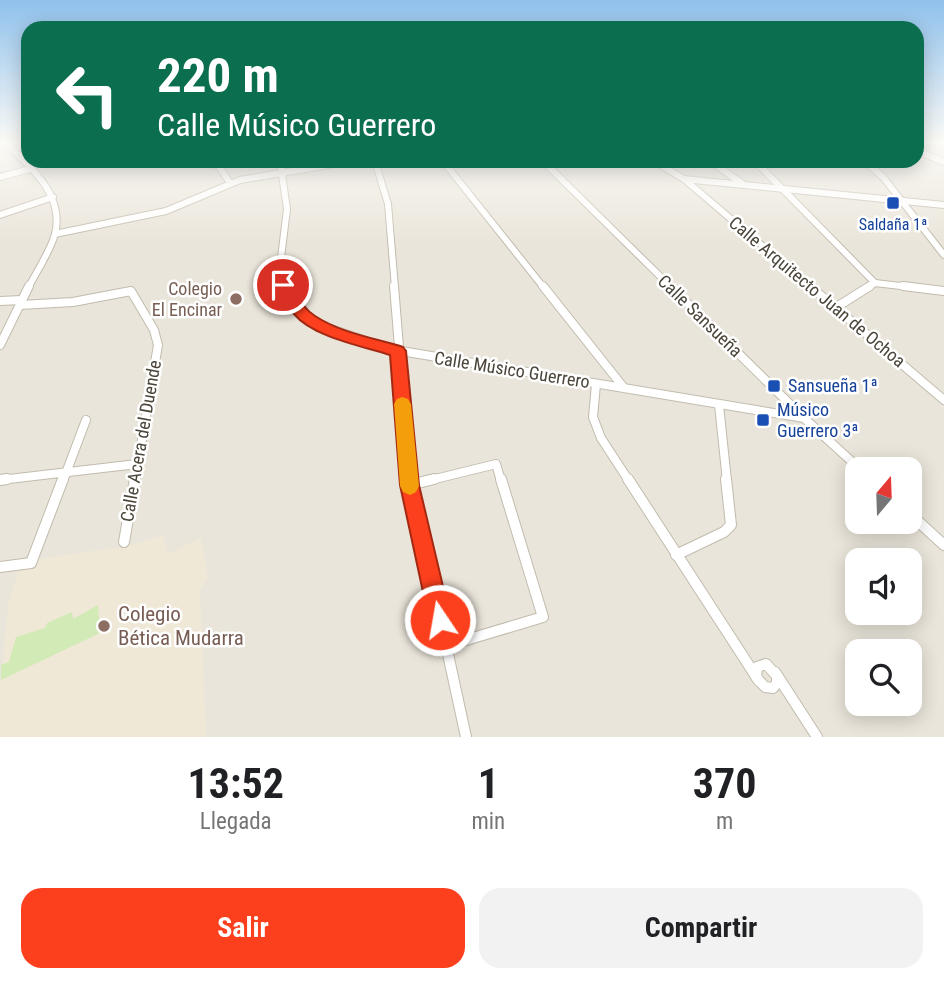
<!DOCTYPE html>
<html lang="es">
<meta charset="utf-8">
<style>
body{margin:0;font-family:"Roboto Condensed",sans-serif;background:#f2f2f2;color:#202124;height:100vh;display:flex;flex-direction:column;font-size:26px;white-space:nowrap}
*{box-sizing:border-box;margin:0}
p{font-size:23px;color:#757577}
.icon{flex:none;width:38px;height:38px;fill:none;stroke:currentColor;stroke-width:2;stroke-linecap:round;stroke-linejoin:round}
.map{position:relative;height:737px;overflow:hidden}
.drawer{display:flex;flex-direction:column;background:#fff;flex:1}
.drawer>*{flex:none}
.banner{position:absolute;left:21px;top:21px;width:903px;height:147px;border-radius:21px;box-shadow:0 4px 18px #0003;background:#0b6e4f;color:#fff;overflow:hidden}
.needle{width:46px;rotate:19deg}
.tools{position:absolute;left:845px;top:457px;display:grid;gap:14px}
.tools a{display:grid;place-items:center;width:77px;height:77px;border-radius:14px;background:#fff;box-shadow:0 4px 18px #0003;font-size:35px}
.pin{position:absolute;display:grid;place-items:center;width:60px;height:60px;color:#fff;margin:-30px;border:4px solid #fff;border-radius:50%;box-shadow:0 2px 7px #0007}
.me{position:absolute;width:77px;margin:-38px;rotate:348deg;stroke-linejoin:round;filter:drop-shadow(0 0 5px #0008)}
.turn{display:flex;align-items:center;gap:24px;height:147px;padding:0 21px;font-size:32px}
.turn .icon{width:91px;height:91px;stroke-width:2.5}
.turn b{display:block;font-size:49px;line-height:60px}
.eta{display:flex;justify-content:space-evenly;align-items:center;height:119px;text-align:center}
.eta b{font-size:42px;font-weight:700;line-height:49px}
.cta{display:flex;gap:14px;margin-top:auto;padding:14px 21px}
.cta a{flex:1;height:80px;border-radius:21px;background:#fc3f1d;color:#fff;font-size:28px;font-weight:700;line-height:80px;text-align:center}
.cta a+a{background:#f2f2f2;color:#202124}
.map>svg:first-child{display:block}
.residential{fill:#eae5da;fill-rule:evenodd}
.education{fill:#efe8d6}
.green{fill:#d2eab5}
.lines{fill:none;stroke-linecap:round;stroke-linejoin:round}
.minor-far2-casing{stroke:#c2bbae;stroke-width:8}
.minor-far1-casing{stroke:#c2bbae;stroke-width:10}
.minor-casing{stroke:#c2bbae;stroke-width:12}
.minor-far2{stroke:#fff;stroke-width:6}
.minor-far1{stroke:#fff;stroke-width:8}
.minor{stroke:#fff;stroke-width:10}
.route{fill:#fc3f1d;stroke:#a42913;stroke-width:2}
.slow{fill:#f59e0b}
.transit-dot{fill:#1a4fb4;stroke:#fff;stroke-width:2.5}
.education-dot{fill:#8d6e63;stroke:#fff;stroke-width:2.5}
.labels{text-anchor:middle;stroke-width:5;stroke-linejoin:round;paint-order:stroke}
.far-transit-label{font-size:16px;fill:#164399;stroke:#fff}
.education-label{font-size:18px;fill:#785e54;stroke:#fff;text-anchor:end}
.street-label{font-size:18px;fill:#4b4439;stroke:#fff}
.transit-label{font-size:18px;fill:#164399;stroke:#fff;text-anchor:start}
.near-education-label{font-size:21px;fill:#785e54;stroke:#fff;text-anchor:start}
</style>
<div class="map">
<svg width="944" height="737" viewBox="0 0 944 737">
<rect width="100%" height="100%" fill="#f6f3ec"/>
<path class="residential" d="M0,142H28V161H917V142H944V737H0ZM858,469H910V522H858ZM858,560H910V612H858ZM858,651H910V704H858Z"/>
<path class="education" d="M163,535L168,554L201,538L208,578L200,591L206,737H0V689L8,606L18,571L37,567L39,559L128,546Z"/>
<path class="green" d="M98,605L100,633L1,680V665L9,662L16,637L45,628L47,623L72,612L73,619Z"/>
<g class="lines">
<g class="minor-far2-casing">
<g id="minor-far2">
<path d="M5,142C29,166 65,194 55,234C50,252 37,271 28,288"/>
<path d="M933,142L944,144"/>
<path d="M917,151L944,162"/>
<path d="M186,161L218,165L230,183"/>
<path d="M280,161L287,209L280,266L284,288"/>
<path d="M375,161L388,204L395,288"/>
<path d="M443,161L544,288"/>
<path d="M543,161L672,288"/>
<path d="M654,161L684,179L812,288"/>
<path d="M710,161L743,184"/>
<path d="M755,161L875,283"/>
<path d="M864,161L883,177L944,255"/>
<path d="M0,177L30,169"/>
<path d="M684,179L944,205"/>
<path d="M0,215L53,197"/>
<path d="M55,234L166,211L240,180L352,161"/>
<path d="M867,288L875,283L918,288"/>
</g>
</g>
<g class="minor-far1-casing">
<g id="minor-far1">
<path d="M283,286L294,306L322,326L389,349L804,418"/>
<path d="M394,286L410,481"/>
<path d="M543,286L624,388"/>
<path d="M670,286L804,418L860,469"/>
<path d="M810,286L944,400"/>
<path d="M903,286L944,291"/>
<path d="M0,301L22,300"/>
<path d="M20,305L73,302L131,291L154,330L158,345L135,481"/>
<path d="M835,308L870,286"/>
<path d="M0,345L29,286"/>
<path d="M596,384L593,417L601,438L629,481"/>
<path d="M719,405L727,481"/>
<path d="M0,480L137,464"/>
<path d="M63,481L86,420"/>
<path d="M427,481L496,464L501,481"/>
</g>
</g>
<g class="minor-casing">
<g id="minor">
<path d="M410,479L466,737"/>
<path d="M628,479L759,681"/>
<path d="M0,480L7,479"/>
<path d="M410,485L434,479"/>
<path d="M910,514L944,545"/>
<path d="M124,542L135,479"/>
<path d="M676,555L724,532L731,525L726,479"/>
<path d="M0,567L31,563L63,479"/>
<path d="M446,646L543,617L501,479"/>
<path d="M766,664L777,676V683L773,688L765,687L756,677L757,667Z"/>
<path d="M775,672L817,737"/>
</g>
</g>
<use href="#minor-far2" class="minor-far2"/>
<use href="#minor-far1" class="minor-far1"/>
<use href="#minor" class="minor"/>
</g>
<linearGradient id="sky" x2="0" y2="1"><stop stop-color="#8fc1ec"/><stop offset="0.58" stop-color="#fbfaf6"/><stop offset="1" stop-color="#fbfaf6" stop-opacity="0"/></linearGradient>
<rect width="944" height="245" fill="url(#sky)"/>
<path class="route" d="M283,280L288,282C296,293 302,308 315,316C341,333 374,338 403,347L406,351L419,485L451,620L447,627L440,630L432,627L429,620L400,485L390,355C362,346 313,337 294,314C287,305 282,294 276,285Z"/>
<path class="slow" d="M402,397L408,399L411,404L419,486L416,492L410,495L403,492L400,486L394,404L397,399Z"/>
<g class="transit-dot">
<rect x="886" y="196" width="14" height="14" rx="3.5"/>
<rect x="767" y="379" width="14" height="14" rx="3.5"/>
<rect x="756" y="413" width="14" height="14" rx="3.5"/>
</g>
<g class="education-dot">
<circle cx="236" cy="299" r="7"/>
<circle cx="104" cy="626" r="7"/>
</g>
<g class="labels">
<g class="far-transit-label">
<text x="893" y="230">Saldaña 1ª</text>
</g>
<g class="education-label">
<text x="222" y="295">Colegio<tspan x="222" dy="21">El Encinar</tspan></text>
</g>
<g class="street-label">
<text transform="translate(817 292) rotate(40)" y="6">Calle Arquitecto Juan de Ochoa</text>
<text transform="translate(700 316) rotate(44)" y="6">Calle Sansueña</text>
<text transform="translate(512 370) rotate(9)" y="6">Calle Músico Guerrero</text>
<text transform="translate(141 441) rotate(-80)" y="6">Calle Acera del Duende</text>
</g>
<g class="transit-label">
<text x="788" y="392">Sansueña 1ª</text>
<text x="777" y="416">Músico<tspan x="777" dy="21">Guerrero 3ª</tspan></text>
</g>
<g class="near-education-label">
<text x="118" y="621">Colegio<tspan x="118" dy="24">Bética Mudarra</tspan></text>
</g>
</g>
</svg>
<div class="tools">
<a><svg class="needle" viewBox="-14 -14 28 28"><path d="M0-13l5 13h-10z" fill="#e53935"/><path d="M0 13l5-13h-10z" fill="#757577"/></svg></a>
<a><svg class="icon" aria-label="sound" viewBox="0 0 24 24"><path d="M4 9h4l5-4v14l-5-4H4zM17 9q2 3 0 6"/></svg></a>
<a><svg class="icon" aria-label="search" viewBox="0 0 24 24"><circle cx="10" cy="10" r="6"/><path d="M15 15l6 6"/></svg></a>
</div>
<div class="pin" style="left:283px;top:285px;background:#d93025"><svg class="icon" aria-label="arrive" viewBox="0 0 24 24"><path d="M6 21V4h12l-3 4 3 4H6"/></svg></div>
<svg class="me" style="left:440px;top:620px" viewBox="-20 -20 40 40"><circle r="17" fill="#fc3f1d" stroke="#fff" stroke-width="3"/><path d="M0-11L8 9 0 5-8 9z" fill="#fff"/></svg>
<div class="banner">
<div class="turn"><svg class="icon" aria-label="left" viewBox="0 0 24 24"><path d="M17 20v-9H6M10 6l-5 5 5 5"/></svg><div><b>220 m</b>Calle Músico Guerrero</div></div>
</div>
</div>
<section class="drawer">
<div class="eta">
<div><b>13:52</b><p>Llegada</p></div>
<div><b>1</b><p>min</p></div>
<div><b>370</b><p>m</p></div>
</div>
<div class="cta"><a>Salir</a><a>Compartir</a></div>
</section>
